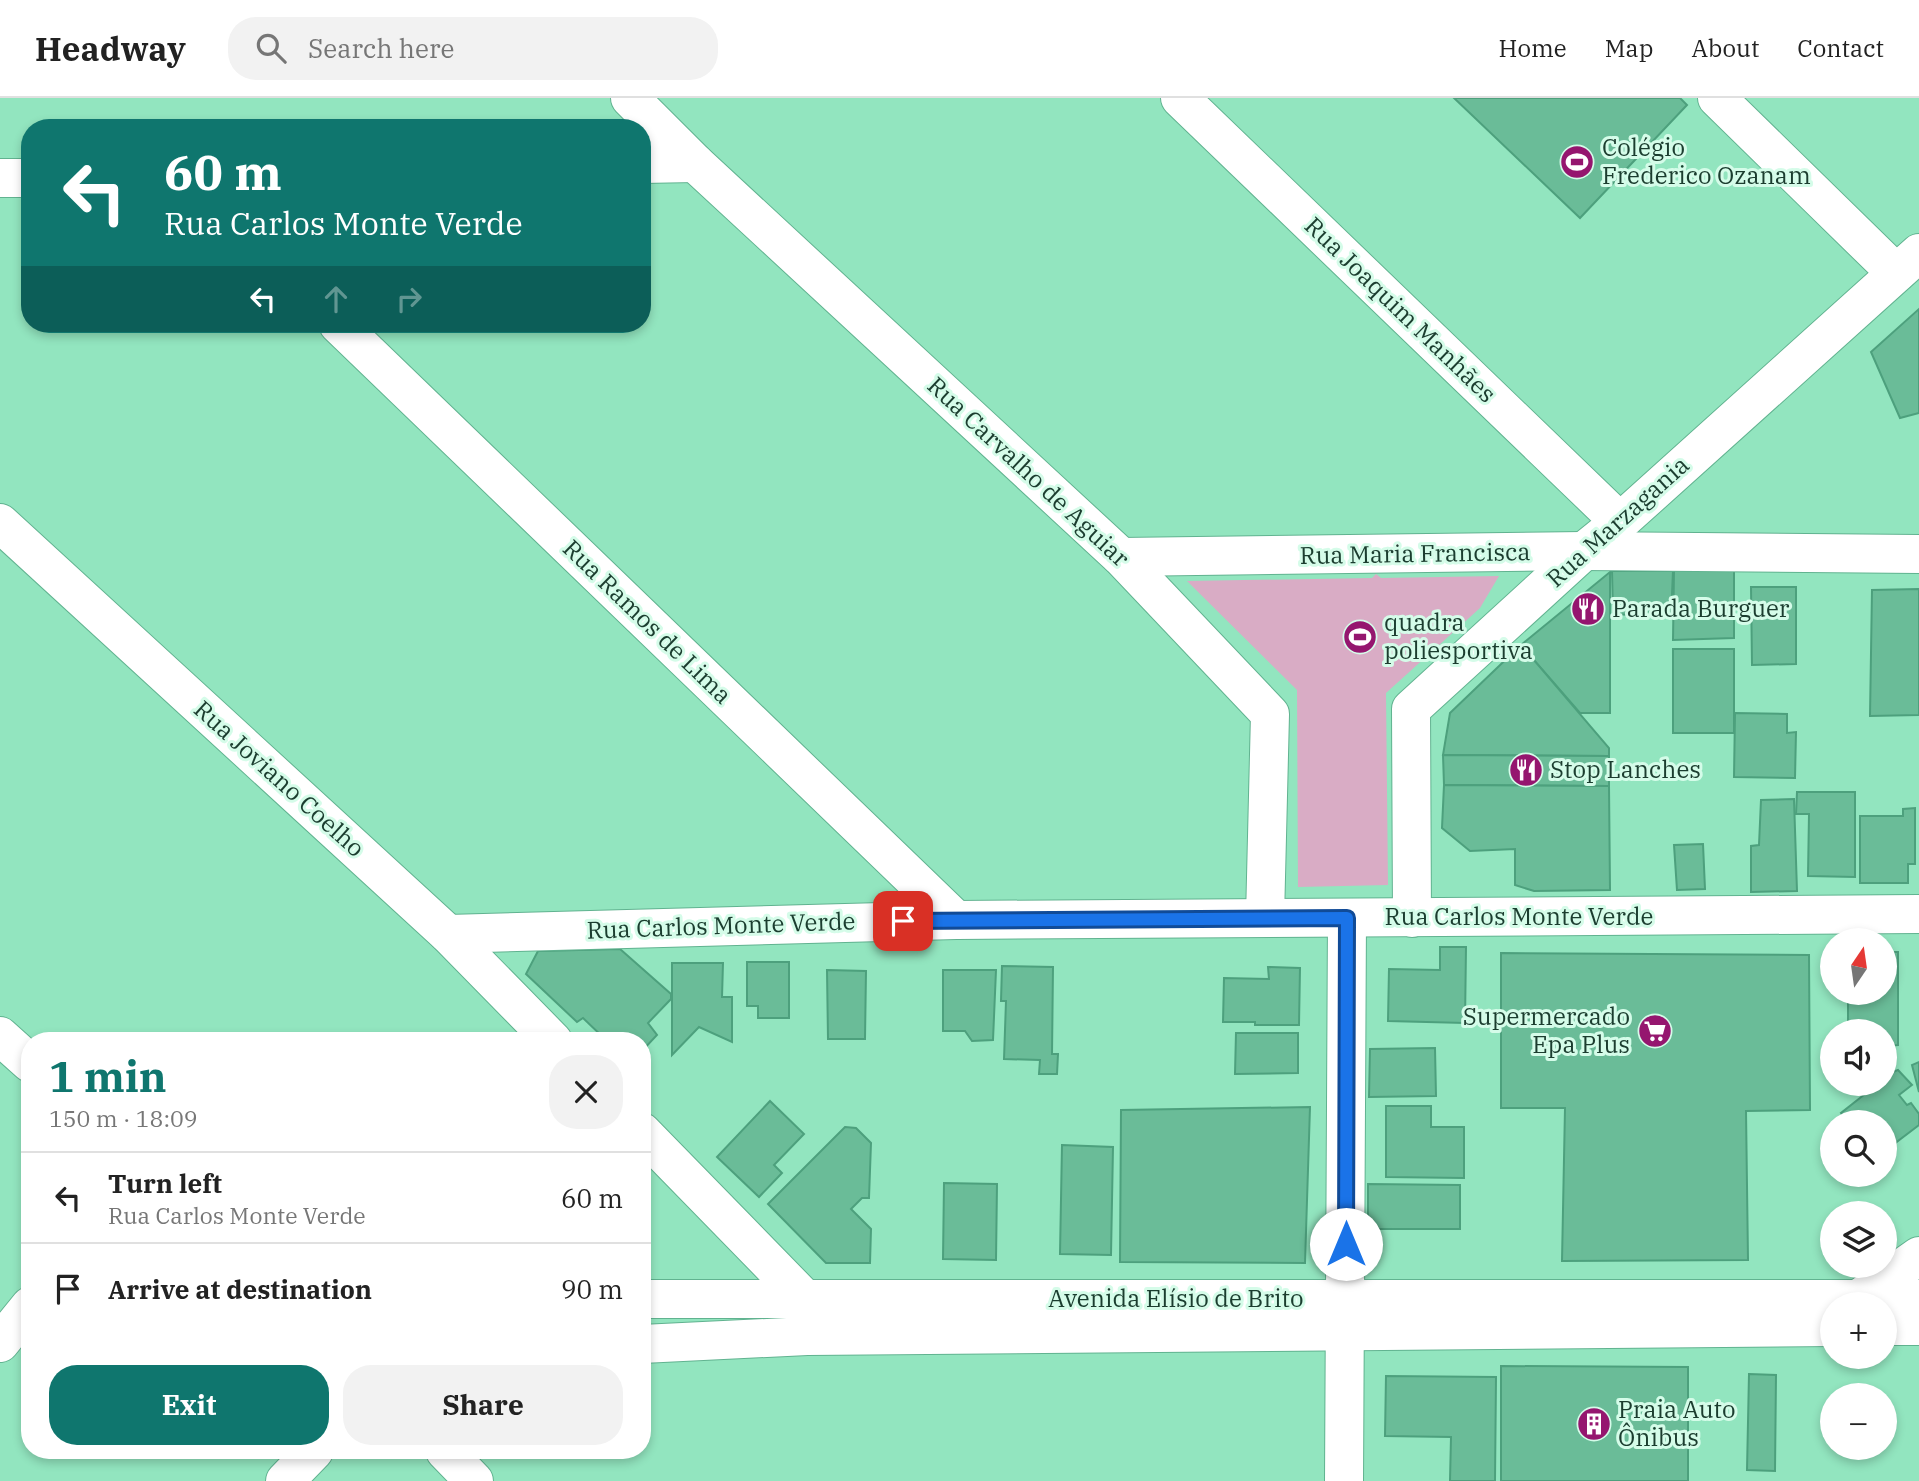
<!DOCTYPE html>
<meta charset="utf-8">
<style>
body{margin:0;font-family:"IBM Plex Serif",serif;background:#f2f2f2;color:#222;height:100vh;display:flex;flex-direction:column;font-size:26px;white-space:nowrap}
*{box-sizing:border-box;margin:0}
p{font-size:23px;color:#767676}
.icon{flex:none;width:38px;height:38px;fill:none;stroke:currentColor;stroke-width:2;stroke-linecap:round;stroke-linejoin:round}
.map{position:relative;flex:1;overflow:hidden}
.drawer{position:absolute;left:21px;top:934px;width:630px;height:427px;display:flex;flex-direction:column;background:#fff;border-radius:28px;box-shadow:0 4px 10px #0003}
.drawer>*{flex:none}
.banner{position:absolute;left:21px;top:21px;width:630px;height:214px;border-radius:28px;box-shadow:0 4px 10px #0003;background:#0f766e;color:#fff;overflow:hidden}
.needle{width:46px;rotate:13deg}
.tools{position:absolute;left:1820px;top:830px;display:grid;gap:14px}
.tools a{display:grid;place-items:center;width:77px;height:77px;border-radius:50%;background:#fff;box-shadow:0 4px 10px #0003;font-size:35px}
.pin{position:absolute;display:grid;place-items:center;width:60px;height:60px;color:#fff;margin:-30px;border-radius:14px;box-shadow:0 4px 10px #0006}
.me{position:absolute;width:77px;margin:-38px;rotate:0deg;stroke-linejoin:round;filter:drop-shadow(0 0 5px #0008)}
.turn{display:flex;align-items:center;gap:24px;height:147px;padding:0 28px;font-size:32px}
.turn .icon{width:91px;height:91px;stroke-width:2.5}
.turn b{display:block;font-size:49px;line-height:60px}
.lanes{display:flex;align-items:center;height:66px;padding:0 28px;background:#0003;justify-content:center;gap:35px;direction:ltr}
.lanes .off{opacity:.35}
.round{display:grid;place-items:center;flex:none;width:74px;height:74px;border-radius:28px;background:#f2f2f2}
.summary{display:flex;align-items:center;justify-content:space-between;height:119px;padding:0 28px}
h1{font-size:42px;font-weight:700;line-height:52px;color:#0f766e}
.action{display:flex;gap:14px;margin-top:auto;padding:14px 28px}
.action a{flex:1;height:80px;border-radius:28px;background:#0f766e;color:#fff;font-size:28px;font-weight:700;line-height:80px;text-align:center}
.action a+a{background:#f2f2f2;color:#222}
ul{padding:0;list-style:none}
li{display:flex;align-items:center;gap:21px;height:91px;padding:0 28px;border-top:2px solid #e0e0e0}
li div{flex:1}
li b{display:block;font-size:26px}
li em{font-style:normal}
header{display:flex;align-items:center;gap:42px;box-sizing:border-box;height:98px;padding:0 35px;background:#fff;border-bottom:2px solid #e0e0e0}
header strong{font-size:33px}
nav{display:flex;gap:38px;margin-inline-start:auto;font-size:24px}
.search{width:490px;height:63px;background:#f2f2f2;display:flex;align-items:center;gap:18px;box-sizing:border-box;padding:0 24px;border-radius:28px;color:#767676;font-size:26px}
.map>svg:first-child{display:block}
.park{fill:#d9acc5}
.building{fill:#6abc98;stroke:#4da07d;stroke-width:2}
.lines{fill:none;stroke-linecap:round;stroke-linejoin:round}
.minor-casing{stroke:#61b390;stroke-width:40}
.major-casing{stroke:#61b390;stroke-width:40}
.minor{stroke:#fff;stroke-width:38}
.major{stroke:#fff;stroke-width:38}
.route-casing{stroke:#114b97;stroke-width:18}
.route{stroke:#1a73e8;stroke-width:12}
.labels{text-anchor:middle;stroke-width:6;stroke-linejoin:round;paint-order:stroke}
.poi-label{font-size:24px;fill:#1b3d2f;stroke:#d5fce9;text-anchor:start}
.street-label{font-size:24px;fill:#1b3d2f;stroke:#d5fce9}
</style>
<header>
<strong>Headway</strong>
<div class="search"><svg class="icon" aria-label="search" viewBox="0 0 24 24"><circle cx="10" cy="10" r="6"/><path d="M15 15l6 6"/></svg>Search here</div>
<nav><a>Home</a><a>Map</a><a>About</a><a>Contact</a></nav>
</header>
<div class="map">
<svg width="1919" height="1383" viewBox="0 0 1919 1383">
<rect width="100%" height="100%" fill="#92e5bf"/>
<path class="park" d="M1376,476L1381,480L1499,478L1480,510L1386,595L1388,787L1298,789L1297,592L1187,483L1372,480Z"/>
<g class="building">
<path d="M1454,0H1680L1687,7L1580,120Z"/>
<path d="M1919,211V315L1900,320L1871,254Z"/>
<path d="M1734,471V540L1673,542L1674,472Z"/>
<path d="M1612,473H1673L1671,519L1613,516Z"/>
<path d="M1610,474V615H1580L1521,547Z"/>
<path d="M1751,489H1796V566L1752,567Z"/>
<path d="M1919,491V617L1870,618L1872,492Z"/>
<path d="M1521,547L1609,650V658L1443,657L1450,615Z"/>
<rect x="1673" y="551" width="61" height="84"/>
<path d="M1735,615L1787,616V635L1796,634L1795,680L1734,679Z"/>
<path d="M1443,657L1609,658V688L1444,687Z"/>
<path d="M1444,687L1609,688L1610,792L1534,793L1515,787V751L1470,753L1442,730Z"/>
<path d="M1797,694H1855V779L1808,778L1809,716H1796Z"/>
<path d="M1794,701L1797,793L1751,794V748L1759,747L1761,702Z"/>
<path d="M1915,710V766H1908V785H1860V718H1903V711Z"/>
<path d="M1703,746L1705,791L1677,792L1674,747Z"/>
<path d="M1440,849H1466L1465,925L1388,923L1389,871L1440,872Z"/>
<path d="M620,851L671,896V901L648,925L657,937L642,953V943H607L583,920L577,924L526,876L538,853Z"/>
<path d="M1885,854H1898V947L1885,948V933H1848V894H1885Z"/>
<path d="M1501,855L1809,857L1810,1012L1746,1013L1748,1162L1562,1163L1565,1010H1501Z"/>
<path d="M747,864H789V920H758V908H747Z"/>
<path d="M672,865H723L722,899H732V944L699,929L672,957Z"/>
<path d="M1002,868L1053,869L1052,956H1058L1057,976H1039L1040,962L1004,961L1006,903H1001Z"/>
<path d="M1268,869L1300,870L1299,927H1255V924H1223L1224,880L1269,881Z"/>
<path d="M827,872L866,873L865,941H828Z"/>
<path d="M943,872H996L993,942L972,943L965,933H943Z"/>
<path d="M1236,935H1298V975L1235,976Z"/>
<path d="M1435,950L1436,998L1369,999L1370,951Z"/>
<path d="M1919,964V994L1912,967Z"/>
<path d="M1898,972L1912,987L1899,997L1907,1007L1911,1005L1919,1016V1027L1890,1049L1885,1042V1024H1848L1841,1015L1879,985H1885V977Z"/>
<path d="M770,1003L804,1036L774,1067L782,1075L759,1099L717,1059Z"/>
<path d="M1386,1008H1431V1029H1464V1080L1386,1079Z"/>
<path d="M1310,1009L1305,1165L1120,1164L1121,1012Z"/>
<path d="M845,1029L856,1030L871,1045L869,1100H862L851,1111L871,1131L870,1165H826L768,1106Z"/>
<path d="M1062,1047L1113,1049L1111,1157L1060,1156Z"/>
<path d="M944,1085L997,1086L996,1162L943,1161Z"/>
<path d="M1368,1086L1460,1087V1131H1368Z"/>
<path d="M1501,1268L1688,1269V1383H1501Z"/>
<path d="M1749,1276L1776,1277L1775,1373L1747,1372Z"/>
<path d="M1386,1278L1496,1279L1495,1383H1450L1451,1339L1385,1338Z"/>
</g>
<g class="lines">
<g class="minor-casing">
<g id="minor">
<path d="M630,0L695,65L1121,459L1270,616L1265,820"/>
<path d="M1180,0L1620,424"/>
<path d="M1717,0L1896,175"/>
<path d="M642,66L695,65"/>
<path d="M0,80H30"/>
<path d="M338,226L956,822"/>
<path d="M0,425L448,836L553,943"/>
<path d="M1121,459L1584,453L1919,456"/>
<path d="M1412,820L1411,611L1584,453L1620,424L1919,155"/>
<path d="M448,836L956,822L1919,816"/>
<path d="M0,938L30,965"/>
<path d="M642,1034L805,1201L806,1215"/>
<path d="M642,1201H1919"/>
<path d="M1858,1201L1919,1158"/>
<path d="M1885,1228H1919"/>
<path d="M642,1246L807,1238L1832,1229"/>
<path d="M1344,1383L1347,820"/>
</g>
</g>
<g class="major-casing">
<g id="major">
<path d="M0,1245L30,1208"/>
<path d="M445,1353L474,1383"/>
<path d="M285,1383L314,1353"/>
</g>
</g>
<use href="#minor" class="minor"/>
<use href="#major" class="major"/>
</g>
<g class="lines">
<g class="route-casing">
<path id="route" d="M903,823L1347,820L1346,1146"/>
</g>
<use href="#route" class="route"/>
</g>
<defs>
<g id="stadium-disc" transform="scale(1.75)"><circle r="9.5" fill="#95166f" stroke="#d5fce9"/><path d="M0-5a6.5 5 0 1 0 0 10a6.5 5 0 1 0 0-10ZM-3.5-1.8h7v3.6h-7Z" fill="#fff"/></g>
<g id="restaurant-disc" transform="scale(1.75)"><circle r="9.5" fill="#95166f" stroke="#d5fce9"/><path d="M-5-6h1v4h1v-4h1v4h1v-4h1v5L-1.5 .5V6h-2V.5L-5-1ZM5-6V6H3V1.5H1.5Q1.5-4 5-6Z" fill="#fff"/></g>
<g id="supermarket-disc" transform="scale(1.75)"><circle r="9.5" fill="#95166f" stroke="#d5fce9"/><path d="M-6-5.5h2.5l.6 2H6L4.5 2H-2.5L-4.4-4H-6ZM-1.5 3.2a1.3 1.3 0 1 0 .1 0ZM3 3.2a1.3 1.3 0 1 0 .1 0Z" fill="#fff"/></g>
<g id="building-disc" transform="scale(1.75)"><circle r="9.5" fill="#95166f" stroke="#d5fce9"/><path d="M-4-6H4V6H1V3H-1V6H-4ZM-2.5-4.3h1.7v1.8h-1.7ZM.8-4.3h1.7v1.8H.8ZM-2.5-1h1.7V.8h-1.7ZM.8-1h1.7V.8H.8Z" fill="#fff"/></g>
</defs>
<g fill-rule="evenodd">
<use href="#stadium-disc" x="1577" y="64"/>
<use href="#restaurant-disc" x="1588" y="511"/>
<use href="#stadium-disc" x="1360" y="539"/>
<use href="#restaurant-disc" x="1526" y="672"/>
<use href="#supermarket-disc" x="1655" y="933"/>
<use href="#building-disc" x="1594" y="1326"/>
</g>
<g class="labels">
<g class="poi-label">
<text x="1602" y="58">Colégio<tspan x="1602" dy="28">Frederico Ozanam</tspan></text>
<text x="1612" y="519">Parada Burguer</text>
<text x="1384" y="533">quadra<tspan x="1384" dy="28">poliesportiva</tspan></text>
<text x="1550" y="680">Stop Lanches</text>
<text x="1630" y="927" text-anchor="end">Supermercado<tspan x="1630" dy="28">Epa Plus</tspan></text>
<text x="1618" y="1320">Praia Auto<tspan x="1618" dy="28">Ônibus</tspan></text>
</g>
<g class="street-label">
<text transform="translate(1400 212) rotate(44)" y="8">Rua Joaquim Manhães</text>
<text transform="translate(1028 374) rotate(43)" y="8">Rua Carvalho de Aguiar</text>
<text transform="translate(1618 424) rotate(-42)" y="8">Rua Marzagania</text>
<text transform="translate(1415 456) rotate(-1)" y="8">Rua Maria Francisca</text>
<text transform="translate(647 524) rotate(44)" y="8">Rua Ramos de Lima</text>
<text transform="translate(279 681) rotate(42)" y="8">Rua Joviano Coelho</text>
<text x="1519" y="827">Rua Carlos Monte Verde</text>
<text transform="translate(721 828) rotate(-2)" y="8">Rua Carlos Monte Verde</text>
<text x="1176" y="1209">Avenida Elísio de Brito</text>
</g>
</g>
</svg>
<div class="tools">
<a><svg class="needle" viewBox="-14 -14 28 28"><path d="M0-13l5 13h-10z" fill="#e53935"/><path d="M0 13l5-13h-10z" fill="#767676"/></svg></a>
<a><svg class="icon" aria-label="sound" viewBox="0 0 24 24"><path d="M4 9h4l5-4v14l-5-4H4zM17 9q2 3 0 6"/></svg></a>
<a><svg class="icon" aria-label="search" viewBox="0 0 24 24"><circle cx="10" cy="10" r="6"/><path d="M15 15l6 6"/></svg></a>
<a><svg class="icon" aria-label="layers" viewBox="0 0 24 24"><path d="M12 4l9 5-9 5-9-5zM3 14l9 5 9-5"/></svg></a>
<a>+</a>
<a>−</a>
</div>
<div class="pin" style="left:903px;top:823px;background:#d93025"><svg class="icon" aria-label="arrive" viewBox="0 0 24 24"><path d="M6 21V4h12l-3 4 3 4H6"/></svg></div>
<svg class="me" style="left:1346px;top:1146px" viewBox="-20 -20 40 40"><circle r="19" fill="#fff"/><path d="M0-13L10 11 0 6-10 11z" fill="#1a73e8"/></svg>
<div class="banner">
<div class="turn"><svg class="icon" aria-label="left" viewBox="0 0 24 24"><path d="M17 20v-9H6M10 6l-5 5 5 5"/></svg><div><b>60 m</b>Rua Carlos Monte Verde</div></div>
<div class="lanes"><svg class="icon" aria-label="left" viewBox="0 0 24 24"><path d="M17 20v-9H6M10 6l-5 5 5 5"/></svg><svg class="icon off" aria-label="ahead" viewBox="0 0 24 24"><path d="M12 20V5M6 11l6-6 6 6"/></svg><svg class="icon off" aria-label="right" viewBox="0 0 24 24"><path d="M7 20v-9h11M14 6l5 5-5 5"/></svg></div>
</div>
<section class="drawer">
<div class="summary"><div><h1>1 min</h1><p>150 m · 18:09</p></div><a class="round"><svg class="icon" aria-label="close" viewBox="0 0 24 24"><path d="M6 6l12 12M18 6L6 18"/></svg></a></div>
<ul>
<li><svg class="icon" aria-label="left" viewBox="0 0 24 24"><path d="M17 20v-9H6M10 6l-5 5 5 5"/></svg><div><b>Turn left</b><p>Rua Carlos Monte Verde</p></div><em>60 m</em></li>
<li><svg class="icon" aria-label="arrive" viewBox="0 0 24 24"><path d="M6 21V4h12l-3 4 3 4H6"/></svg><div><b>Arrive at destination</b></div><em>90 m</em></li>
</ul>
<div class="action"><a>Exit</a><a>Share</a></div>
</section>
</div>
